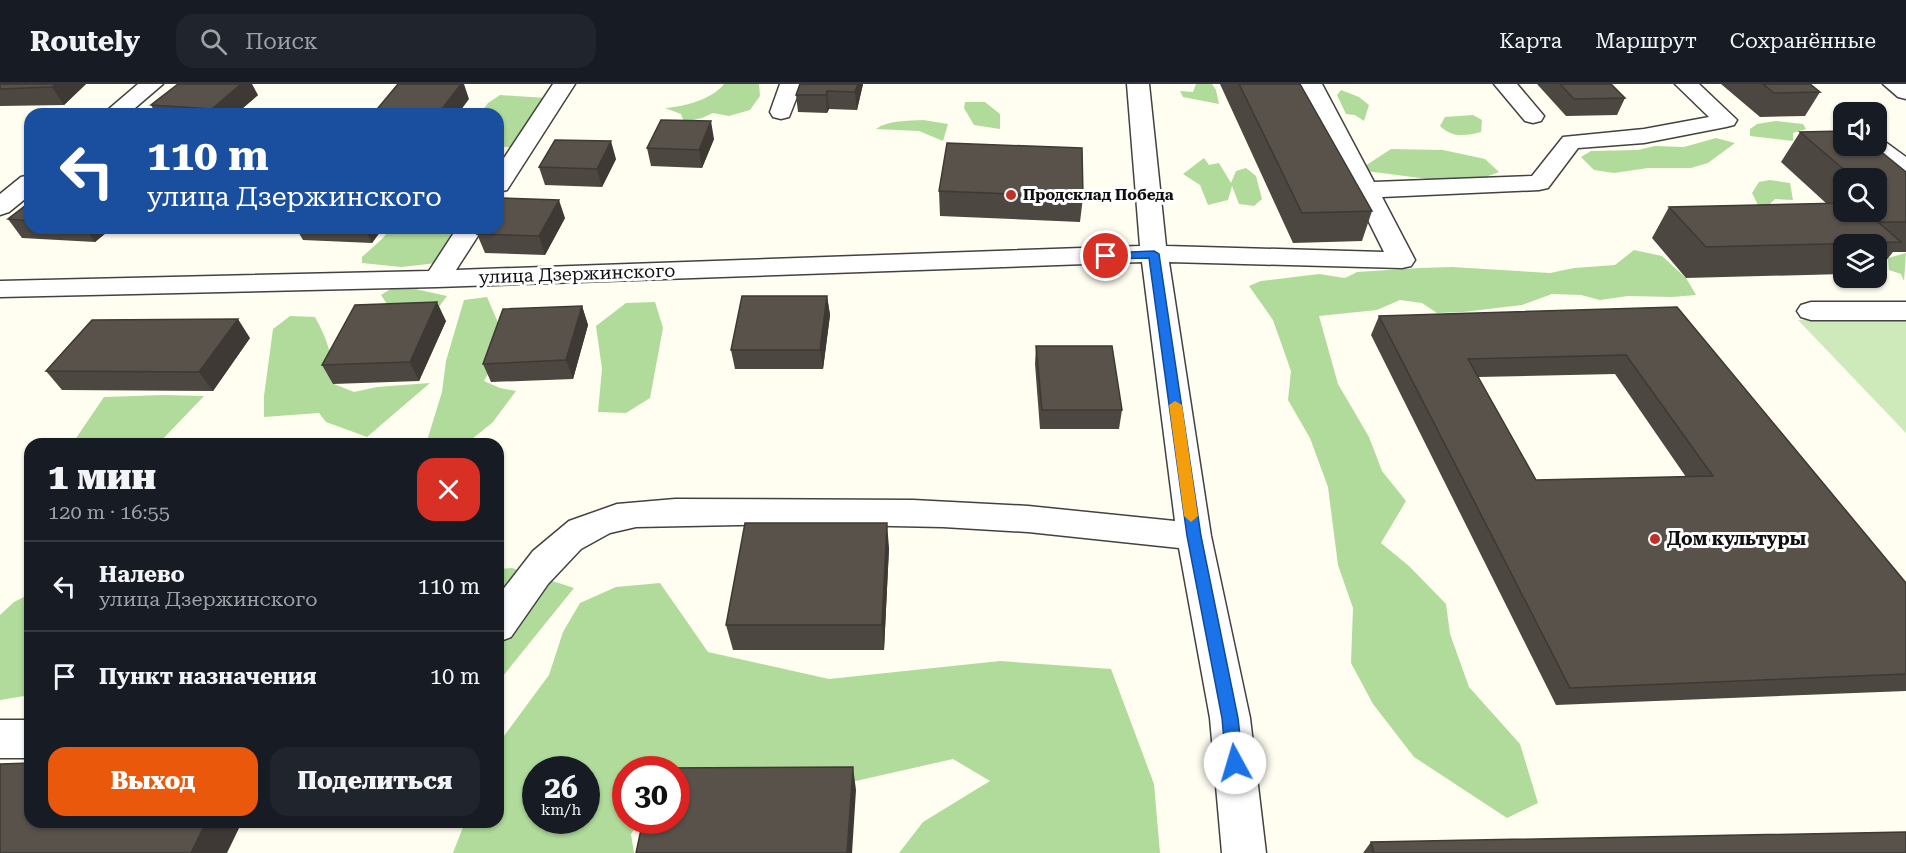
<!DOCTYPE html>
<html lang="ru">
<meta charset="utf-8">
<style>
body{margin:0;font-family:"Roboto Serif",serif;background:#20242c;color:#f1f3f6;height:100vh;display:flex;flex-direction:column;font-size:22px;white-space:nowrap}
*{box-sizing:border-box;margin:0}
p{font-size:20px;color:#9ea1a6}
.icon{flex:none;width:33px;height:33px;fill:none;stroke:currentColor;stroke-width:2;stroke-linecap:round;stroke-linejoin:round}
.map{position:relative;flex:1;overflow:hidden}
.details{position:absolute;left:24px;top:354px;width:480px;height:390px;display:flex;flex-direction:column;background:#171b24;border-radius:18px;box-shadow:0 2px 4px #0004}
.details>*{flex:none}
.hud{position:absolute;left:24px;top:24px;width:480px;height:126px;border-radius:18px;box-shadow:0 2px 4px #0004;background:#1a4fa0;color:#fff;overflow:hidden}
.fabs{position:absolute;left:1833px;top:18px;display:grid;gap:12px}
.fabs a{display:grid;place-items:center;width:54px;height:54px;border-radius:12px;background:#171b24;box-shadow:0 2px 4px #0004;font-size:30px}
.speed{position:absolute;left:522px;top:672px;display:flex;gap:12px;font-size:30px;font-weight:700;text-align:center}
.speed>*{display:grid;place-content:center;width:78px;height:78px;border-radius:50%;background:#171b24;box-shadow:0 2px 4px #0004;line-height:1}
.speed small{font-size:15px;font-weight:400}
.speed .limit{border:9px solid #d22;background:#fff;color:#111}
.pin{position:absolute;display:grid;place-items:center;width:51px;height:51px;color:#fff;margin:-26px;border:3px solid #fff;border-radius:50%;box-shadow:0 2px 6px #0007}
.me{position:absolute;width:66px;margin:-33px;rotate:354deg;stroke-linejoin:round;filter:drop-shadow(0 0 4px #0008)}
.turn{display:flex;align-items:center;gap:21px;height:126px;padding:0 24px;font-size:27px}
.turn .icon{width:78px;height:78px;stroke-width:2.5}
.turn b{display:block;font-size:42px;line-height:51px}
.round{display:grid;place-items:center;flex:none;width:63px;height:63px;border-radius:18px;background:#20242c}
.head{display:flex;align-items:center;justify-content:space-between;height:102px;padding:0 24px}
h1{font-size:36px;font-weight:800;line-height:45px}
.action{display:flex;gap:12px;margin-top:auto;padding:12px 24px}
.action a{flex:1;height:69px;border-radius:18px;background:#ea580c;color:#fff;font-size:24px;font-weight:800;line-height:69px;text-align:center}
.action a+a{background:#20242c;color:#f1f3f6}
ul{padding:0;list-style:none}
li{display:flex;align-items:center;gap:18px;height:90px;padding:0 24px;border-top:2px solid #363941}
li div{flex:1}
li b{display:block;font-size:22px}
li em{font-style:normal}
header{display:flex;align-items:center;gap:36px;box-sizing:border-box;height:84px;padding:0 30px;background:#171b24;border-bottom:2px solid #363941}
header strong{font-size:28px}
nav{display:flex;gap:33px;margin-inline-start:auto;font-size:21px}
.search{width:420px;height:54px;background:#20242c;display:flex;align-items:center;gap:15px;box-sizing:border-box;padding:0 21px;border-radius:18px;color:#9ea1a6;font-size:22px}
.map>svg:first-child{display:block}
</style>
<header>
<strong>Routely</strong>
<div class="search"><svg class="icon" aria-label="search" viewBox="0 0 24 24"><circle cx="10" cy="10" r="6"/><path d="M15 15l6 6"/></svg>Поиск</div>
<nav><a>Карта</a><a>Маршрут</a><a>Сохранённые</a></nav>
</header>
<div class="map">
<svg width="1906" height="769" viewBox="0 0 1906 769">
<rect width="100%" height="100%" fill="#fffef1"/>
<!-- green -->
<path fill="#ceeaba" d="M1906,232V349L1798,236Z"/>
<!-- forest -->
<path fill="#b0db9a" fill-rule="evenodd" d="M724,0H759L760,12L750,26L729,32L713,29L702,34L684,38L681,30L665,24C683,23 713,15 724,0Z
M1196,0H1212L1216,6L1219,20L1183,13L1180,7L1193,8Z
M1341,6L1359,13L1369,21L1364,37L1355,31L1346,30L1337,11Z
M500,11L547,14L513,64L498,62V30H480L488,19Z
M965,18H985L1000,30V45L974,41L964,24Z
M1473,31L1482,36L1481,48C1465,52 1452,54 1440,42L1445,33Z
M923,36L948,40L943,57L919,47L876,45C888,36 908,37 923,36Z
M1776,37L1803,40L1806,45L1793,49V57L1750,52V45L1757,40Z
M1716,54L1735,59L1708,79L1691,84H1648L1614,89L1594,86L1581,73L1591,67L1638,66L1655,62L1684,63Z
M1391,65L1443,66L1485,75L1499,88L1467,100L1366,87L1365,82Z
M1204,74L1209,81L1219,79L1231,99L1236,87L1246,84L1256,92L1262,115L1254,122L1239,120L1232,102L1228,116L1208,121L1200,101L1183,90Z
M1770,96L1790,99L1793,116L1775,115L1769,121H1758L1752,109L1759,98Z
M391,144H460L437,179L401,183L362,179V173L382,155Z
M1634,166L1662,172L1686,194L1696,211L1672,213L1628,212L1600,216L1581,211L1552,210L1522,221L1463,228L1437,229L1422,219L1400,216L1377,226L1319,232L1338,300L1369,353L1382,387L1406,417L1381,459L1409,482L1446,520L1450,550L1469,603L1520,660L1538,719L1507,734L1414,673L1373,620L1351,579L1353,524L1338,481L1328,403L1310,354L1288,316L1291,287L1273,236L1249,202L1261,197L1319,190L1345,194L1357,188L1420,184L1452,183L1550,189L1574,184L1615,181Z
M1906,169L1904,197L1901,190L1889,186L1888,174Z
M397,201L447,212L432,232L389,223L381,211Z
M487,213L506,257L484,297L500,304L516,307L493,338L466,360H426L442,308L446,277L464,216Z
M655,218L663,244L650,314L626,329L598,328L602,285L596,242L626,219Z
M290,232L315,233C327,254 334,276 334,300L354,308L377,303L430,299L367,353L326,338L319,329L264,333V312L273,245Z
M164,311L204,312L158,360H72L104,313Z
M512,484L574,504L498,598V485Z
M660,499L708,568L829,595L1000,577L1111,585L1154,700L1160,769H899L923,738L990,697L953,675L816,706L676,686H626V736L639,737L631,750L634,769H453L465,738H498V660L549,591L563,548L580,519L616,503ZM536,686H586V736H536Z
M30,510V611L0,616V531L14,518Z"/>
<g fill="none" stroke-linecap="round" stroke-linejoin="round">
<!-- minor casing -->
<g stroke="#424242" stroke-width="3">
<path id="minor" d="M138,0H163L128,30H103Z
M553,0H575L507,106L498,108V83Z
M780,0H802L789,33L781,35L773,33L770,28Z
M1127,0H1149L1166,162L1384,168L1300,0H1322L1374,98L1532,92L1563,53L1644,45L1709,33L1675,0H1699L1737,36L1734,41L1726,43L1644,59L1578,64L1548,104L1539,106L1382,113L1415,176L1411,182L1402,184L1169,178L1211,452L1250,634L1266,769H1222L1210,634L1179,464L1028,448L943,443L793,440L636,443L610,449L581,465L548,500L511,553L498,558V512L533,467L569,437L617,420L675,415L913,416L1028,422L1175,437L1142,178L437,203L0,213V197L429,187L457,144H483L456,186L1140,162Z
M1494,0H1517L1544,32L1541,37L1533,39L1525,37Z
M1883,0H1906V15L1898,13Z
M1876,55L1884,57L1906,73V92C1892,89 1871,74 1865,62H1876Z
M30,91V111L9,128L0,131V110L21,93Z
M1811,218H1906V236H1811L1801,233L1797,227L1801,221Z
M0,636H30V674H0Z"/>
</g>
<!-- minor -->
<use href="#minor" fill="#fff" fill-rule="evenodd"/>
</g>
<!-- wall -->
<path fill="#4c4740" fill-rule="evenodd" d="M0,0H86L64,21L0,22Z
M800,0H863L857,26L829,25L827,29L798,28L796,11Z
M1220,0H1300L1372,127L1362,157L1293,159Z
M1537,0H1611L1625,14L1617,31L1566,32Z
M1721,0H1810L1820,8L1805,32L1760,33Z
M258,11L236,30H156L151,21Z
M1800,48L1906,88V168H1893L1876,189V160H1844V190L1686,194L1652,154L1669,123L1827,120L1781,78ZM1844,94H1876V128H1844Z
M714,55L702,84L651,82L647,64Z
M616,75L602,103L545,101L539,83Z
M939,107L1083,113L1080,138L940,132Z
M30,118V144H112L95,158L22,154L8,135Z
M565,134L545,171L485,169L477,150Z
M296,144H383L372,159L303,156Z
M827,212L830,231L823,285H735L731,266Z
M582,222L588,241L573,295L491,298L483,280Z
M1677,223L1906,499V607L1556,621L1371,251L1379,232ZM1615,290L1686,393L1536,396L1478,293Z
M446,237L419,297L333,300L322,281Z
M250,254L213,307L62,306L46,287Z
M1036,262L1122,326L1119,345H1040L1035,280Z
M889,464L884,566H733L726,541Z
M1371,758L1906,769H1363Z"/>
<!-- shaded-wall -->
<path fill="#3e3934" d="M56,0H86L64,21L52,3Z
M241,0H252L258,11L236,30H216L212,25Z
M461,0H464L469,15L458,30H438Z
M858,0H863L857,26L855,8Z
M827,7L829,25L827,29L826,11Z
M711,37L714,55L702,84L699,66Z
M611,57L616,75L602,103L597,85Z
M559,116L565,134L545,171L539,152Z
M85,144H112L95,158Z
M365,144H383L372,159Z
M827,212L830,231L823,285L820,266Z
M437,218L446,237L419,297L410,278Z
M582,222L588,241L573,295L566,276Z
M238,235L250,254L213,307L199,288Z
M887,439L889,464L884,566L882,541Z
M853,683L856,706L852,769H847Z
M206,738H242L227,769H191Z"/>
<!-- building -->
<path fill="#58524b" stroke="#3e3934" stroke-width="1.5" fill-rule="evenodd" d="M0,0H56L52,3L0,5Z
M178,0H241L212,25L151,21Z
M398,0H461L438,30H373Z
M800,0H858L855,8L827,7L826,11H796Z
M1239,0H1300L1372,127L1302,129Z
M1560,0H1611L1625,14L1574,15Z
M1763,0H1810L1820,8L1774,9Z
M661,36L711,37L699,66L647,64Z
M1844,47V62H1874L1906,88V138H1878L1901,158L1706,163L1669,123L1844,119V128H1876V118H1882L1876,114V94H1854L1800,48Z
M555,56L611,57L597,85L539,83Z
M947,59L1082,64L1083,113L939,107Z
M501,114L559,116L539,152L477,150L481,144H498V118Z
M30,118V137L8,135Z
M742,212H827L820,266H731Z
M437,218L410,278L322,281L355,221Z
M582,222L566,276L483,280L503,225Z
M1677,223L1906,499V590L1570,604L1379,232ZM1626,271L1713,392L1536,396L1468,275Z
M238,235L199,288L46,287L92,236Z
M1036,262H1112L1122,326H1042Z
M745,439H887L882,541H726Z
M30,679V738H206L191,769H0V680Z
M853,683L847,769H636L643,736H676V686H654V684Z
M1906,748V769H1374L1371,758Z"/>
<!-- route -->
<path fill="#1a73e8" stroke="#114b97" stroke-width="1.5" d="M1154,167L1159,170L1201,452L1238,634L1243,679L1241,684L1235,687L1229,684L1226,679L1222,634L1187,452L1149,174L1106,175L1101,172L1106,169Z"/>
<!-- slow -->
<path fill="#f59e0b" d="M1175,317L1182,321L1198,432L1191,438L1184,432L1169,321Z"/>
<!-- markers -->
<g fill="#c03026" stroke="#fff" stroke-width="2">
<circle cx="1011" cy="111" r="6"/>
<circle cx="1655" cy="455" r="6"/>
</g>
<g text-anchor="middle" stroke-width="6" stroke-linejoin="round" paint-order="stroke">
<!-- far-poi labels -->
<g font-size="15" font-weight="bold" fill="#0f0f0f" stroke="#fff" text-anchor="start">
<text x="1023" y="116">Продсклад Победа</text>
</g>
<!-- street labels -->
<g font-size="18" fill="#0f0f0f" stroke="#fff">
<text transform="translate(577 190) rotate(-2)" y="6">улица Дзержинского</text>
</g>
<!-- poi labels -->
<g font-size="18" font-weight="bold" fill="#0f0f0f" stroke="#fff" text-anchor="start">
<text x="1667" y="461">Дом культуры</text>
</g>
</g>
</svg>
<div class="fabs">
<a><svg class="icon" aria-label="sound" viewBox="0 0 24 24"><path d="M4 9h4l5-4v14l-5-4H4zM17 9q2 3 0 6"/></svg></a>
<a><svg class="icon" aria-label="search" viewBox="0 0 24 24"><circle cx="10" cy="10" r="6"/><path d="M15 15l6 6"/></svg></a>
<a><svg class="icon" aria-label="layers" viewBox="0 0 24 24"><path d="M12 4l9 5-9 5-9-5zM3 14l9 5 9-5"/></svg></a>
</div>
<div class="speed"><div>26<small>km/h</small></div><div class="limit">30</div></div>
<div class="pin" style="left:1106px;top:172px;background:#d93025"><svg class="icon" aria-label="arrive" viewBox="0 0 24 24"><path d="M6 21V4h12l-3 4 3 4H6"/></svg></div>
<svg class="me" style="left:1235px;top:679px" viewBox="-20 -20 40 40"><circle r="19" fill="#fff"/><path d="M0-13L10 11 0 6-10 11z" fill="#1a73e8"/></svg>
<div class="hud">
<div class="turn"><svg class="icon" aria-label="left" viewBox="0 0 24 24"><path d="M17 20v-9H6M10 6l-5 5 5 5"/></svg><div><b>110 m</b>улица Дзержинского</div></div>
</div>
<section class="details">
<div class="head"><div><h1>1 мин</h1><p>120 m · 16:55</p></div><a class="round" style="background:#d93025;color:#fff"><svg class="icon" aria-label="close" viewBox="0 0 24 24"><path d="M6 6l12 12M18 6L6 18"/></svg></a></div>
<ul>
<li><svg class="icon" aria-label="left" viewBox="0 0 24 24"><path d="M17 20v-9H6M10 6l-5 5 5 5"/></svg><div><b>Налево</b><p>улица Дзержинского</p></div><em>110 m</em></li>
<li><svg class="icon" aria-label="arrive" viewBox="0 0 24 24"><path d="M6 21V4h12l-3 4 3 4H6"/></svg><div><b>Пункт назначения</b></div><em>10 m</em></li>
</ul>
<div class="action"><a>Выход</a><a>Поделиться</a></div>
</section>
</div>
